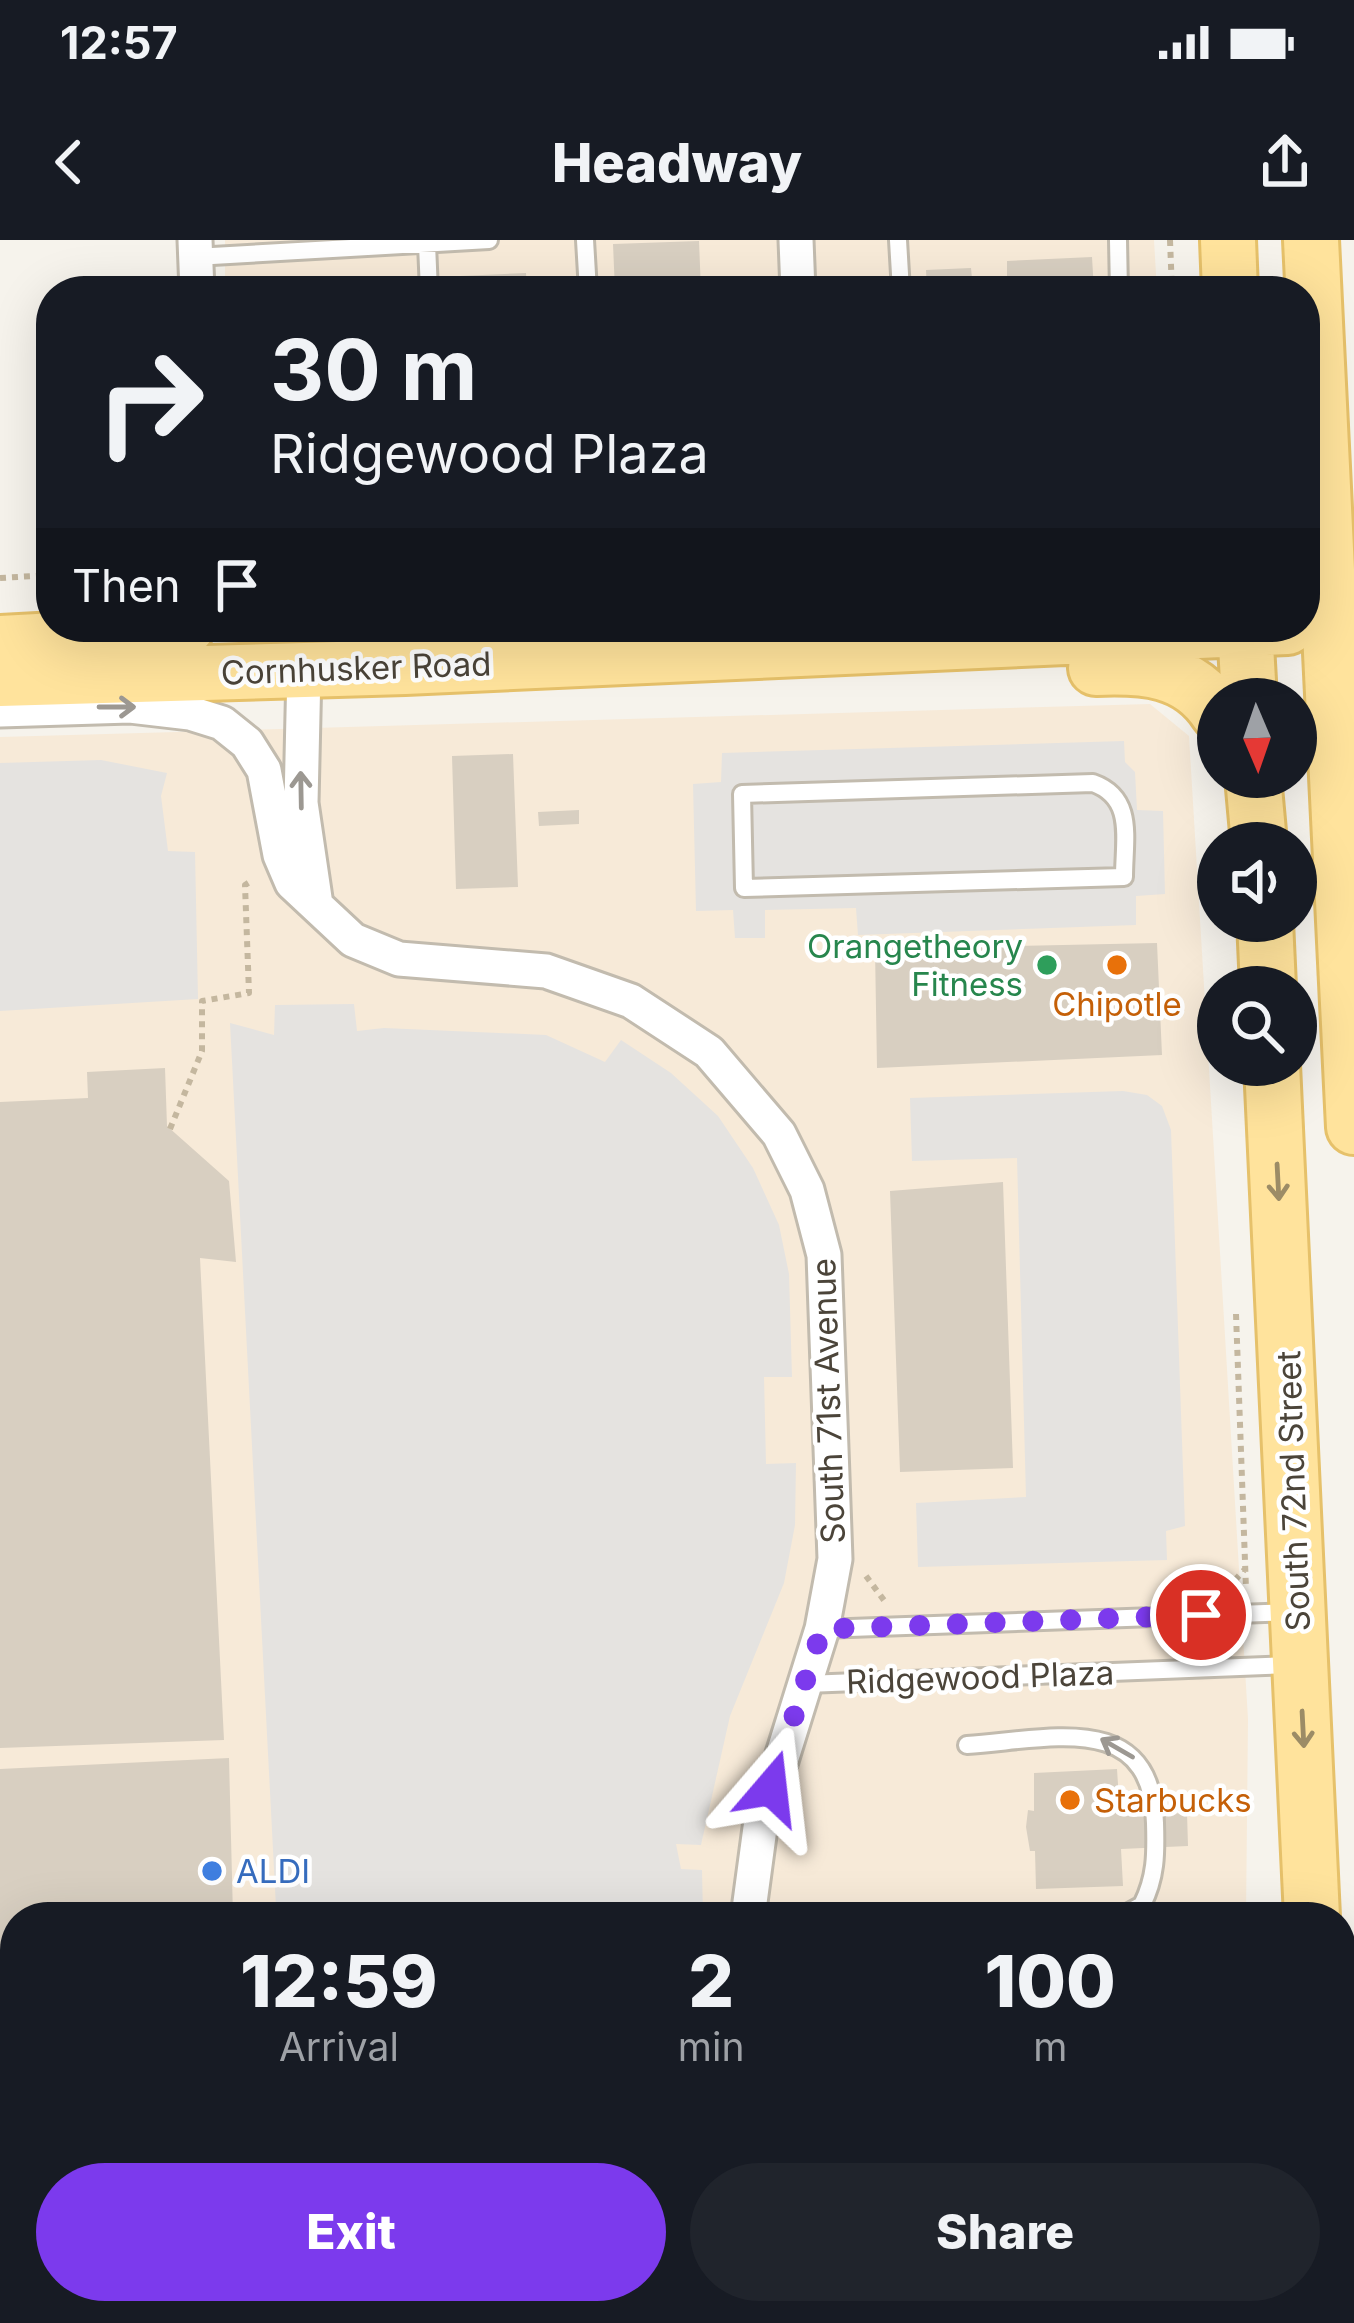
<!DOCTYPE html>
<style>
body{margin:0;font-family:Inter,sans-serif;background:#20242c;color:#f1f3f6;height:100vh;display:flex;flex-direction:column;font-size:45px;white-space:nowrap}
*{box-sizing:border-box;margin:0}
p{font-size:39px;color:#9ea1a6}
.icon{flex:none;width:66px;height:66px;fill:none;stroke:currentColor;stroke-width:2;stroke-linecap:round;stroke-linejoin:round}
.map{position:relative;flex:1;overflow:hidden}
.sheet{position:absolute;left:0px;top:1662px;width:1356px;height:423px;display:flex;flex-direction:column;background:#171b24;border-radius:48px 48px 0 0;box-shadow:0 12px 48px #0002}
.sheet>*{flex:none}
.top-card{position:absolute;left:36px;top:36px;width:1284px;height:366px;border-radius:48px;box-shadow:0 12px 48px #0002;background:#171b24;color:#f1f3f6;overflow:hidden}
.needle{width:78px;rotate:178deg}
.controls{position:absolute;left:1197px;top:438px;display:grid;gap:24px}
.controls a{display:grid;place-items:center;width:120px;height:120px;border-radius:50%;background:#171b24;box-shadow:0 12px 48px #0002;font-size:60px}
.pin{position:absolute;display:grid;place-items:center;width:102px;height:102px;color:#fff;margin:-51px;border:6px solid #fff;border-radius:50%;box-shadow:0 3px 12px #0007}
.me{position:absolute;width:132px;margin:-66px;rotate:17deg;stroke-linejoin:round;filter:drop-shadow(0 0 9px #0008)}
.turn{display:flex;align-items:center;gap:42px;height:252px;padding:0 36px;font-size:54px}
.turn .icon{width:156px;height:156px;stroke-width:2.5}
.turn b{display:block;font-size:84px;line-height:102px}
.then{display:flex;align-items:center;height:114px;padding:0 36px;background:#0003;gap:24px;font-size:45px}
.eta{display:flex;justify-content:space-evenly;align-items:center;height:204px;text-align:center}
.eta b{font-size:72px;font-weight:800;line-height:84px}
.cta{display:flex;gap:24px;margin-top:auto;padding:24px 36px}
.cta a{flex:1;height:138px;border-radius:72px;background:#7c3aed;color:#fff;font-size:48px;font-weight:800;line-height:138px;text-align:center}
.cta a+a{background:#20242c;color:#f1f3f6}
.status{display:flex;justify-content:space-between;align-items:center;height:84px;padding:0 60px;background:#171b24;direction:ltr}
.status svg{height:33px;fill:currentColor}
header{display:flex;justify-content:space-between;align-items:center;height:156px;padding:0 36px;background:#171b24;font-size:54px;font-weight:800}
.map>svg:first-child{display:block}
</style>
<div class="status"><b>12:57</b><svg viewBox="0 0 49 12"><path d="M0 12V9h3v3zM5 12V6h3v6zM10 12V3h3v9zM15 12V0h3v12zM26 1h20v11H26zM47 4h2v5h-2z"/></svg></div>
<header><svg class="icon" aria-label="back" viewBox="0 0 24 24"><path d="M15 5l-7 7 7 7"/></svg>Headway<svg class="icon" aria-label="share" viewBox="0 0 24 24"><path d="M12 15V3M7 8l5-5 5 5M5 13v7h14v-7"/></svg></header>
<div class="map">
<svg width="1354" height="2083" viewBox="0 0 1354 2083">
<rect width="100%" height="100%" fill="#f6f3ec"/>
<!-- commercial -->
<path fill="#f7ead8" d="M225,0H1154L1157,51H225Z
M1150,464L1189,496L1248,1479L1246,1677H15V2070H1242V2083H0V497Z"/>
<!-- parking -->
<path fill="#e5e3e0" d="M1124,501L1125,522L1135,532L1137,570L1163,571L1165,654L1136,656V685L858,695L856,668L765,670V698H735L733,670L696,671L693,544L721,542L722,513Z
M101,520L167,533L161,556L168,611L195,612L198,759L0,771V523Z
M354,764L357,791L384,788L546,795L605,822L621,800L671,833L718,876L753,928L779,985L789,1034L792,1137H764L766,1224L796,1223L795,1285L784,1343L730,1476L701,1605L676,1604L681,1629L702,1630L703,1677H252V1669L276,1667L230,783L274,795L275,765Z
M1123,851L1147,855L1162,866L1171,890L1185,1286L1166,1291L1167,1320L918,1327L916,1263L1026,1257L1017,918L912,921L910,858Z
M269,2070H685L709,2072L710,2083H296L270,2078Z"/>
<!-- building -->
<path fill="#d8cfc1" d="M699,1L701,51H615L613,4Z
M1092,17L1094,51H927L926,30L971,28L972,39L1007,37V21Z
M526,33L527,51H461L460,36Z
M513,514L518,647L456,649L452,516Z
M579,570V584L539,586L538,572Z
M1157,703L1162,815L877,828L875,709Z
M165,828L167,886L229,941L236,1022L200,1018L224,1500L0,1508V862L88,858L87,832Z
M1003,942L1013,1228L900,1232L890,951Z
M229,1518L233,1677H15V2070H252L253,2083H0V1529Z
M1117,1529L1120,1575L1187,1573L1188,1606L1121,1609L1123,1646L1036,1649L1035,1611H1030L1026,1587L1028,1570L1034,1571V1533Z"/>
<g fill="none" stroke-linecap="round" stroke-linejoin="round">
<!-- service casing -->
<g stroke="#c2bbae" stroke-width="22">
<path id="service" d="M585,0L588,51
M898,0L901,51
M1118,0L1119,51
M427,4L429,51
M195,17L489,0
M1093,543C1135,558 1124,599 1124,637L744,648L742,554Z
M822,1389L1291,1372
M806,1444L1290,1425
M967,1505C1047,1500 1152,1468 1155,1583C1156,1614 1156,1637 1142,1665L1120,1677"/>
</g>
<!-- minor casing -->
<g stroke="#c2bbae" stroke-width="39">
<path id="minor" d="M195,0L197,51
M796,0L798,51
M304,430L301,563L316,665
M0,470L130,466L190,473L222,483L247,503L264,530L280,615L292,643L353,700L399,719L546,731L631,761L709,812L779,894L807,950L824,1015L835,1319L822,1389L760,1588L748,1677
M753,2070V2083"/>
</g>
<!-- primary casing -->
<g stroke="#e6c16a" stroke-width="60">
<path id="primary" d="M1228,0L1230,51
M1311,0L1354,887
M1245,387L1249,459
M0,403L166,394L187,387
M1096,428C1143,426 1189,428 1218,473
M0,439L405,427L1287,387
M1253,537L1259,603
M1265,681L1268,747
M1272,825L1312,1677
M1322,2070V2083"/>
</g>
<!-- path -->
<path stroke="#c4b79f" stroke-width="6" stroke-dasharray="6 6" stroke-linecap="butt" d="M1170,0L1172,51
M0,338L51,335
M170,889L202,811V761L249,753L245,645L253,640
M1236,1074L1246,1349
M866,1336L886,1363
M1227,1349L1245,1329
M1266,2083L1268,2070"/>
<!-- service -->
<use href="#service" stroke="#fff" stroke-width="16"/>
<!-- minor -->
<use href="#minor" stroke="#fff" stroke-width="33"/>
<!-- primary -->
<use href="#primary" stroke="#ffe39c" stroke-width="54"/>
</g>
<!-- one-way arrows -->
<defs><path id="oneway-shaft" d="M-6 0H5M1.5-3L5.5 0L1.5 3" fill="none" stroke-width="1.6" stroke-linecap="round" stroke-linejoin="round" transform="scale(3)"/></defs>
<g stroke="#9c9892">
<use href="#oneway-shaft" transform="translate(117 467)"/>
<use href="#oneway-shaft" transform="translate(301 550) rotate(-91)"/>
<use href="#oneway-shaft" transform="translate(1117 1508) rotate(-150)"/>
</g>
<g stroke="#9c8c66">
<use href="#oneway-shaft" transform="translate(1278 942) rotate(87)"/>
<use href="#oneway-shaft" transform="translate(1303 1489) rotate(87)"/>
</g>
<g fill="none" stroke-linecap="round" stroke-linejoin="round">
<!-- route -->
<path stroke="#7c3aed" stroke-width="21" stroke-dasharray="0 37.8" d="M771,1548L822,1389L1201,1375"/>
</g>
<!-- markers -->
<circle fill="#2e9e5b" stroke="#fff" stroke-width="4.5" cx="1047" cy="725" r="12"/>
<g fill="#e8710a" stroke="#fff" stroke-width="4.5">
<circle cx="1117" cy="725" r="12"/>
<circle cx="1070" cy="1560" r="12"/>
</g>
<circle fill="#3f7fe0" stroke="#fff" stroke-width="4.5" cx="212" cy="1631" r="12"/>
<g text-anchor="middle" stroke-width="9" stroke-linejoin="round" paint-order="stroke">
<!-- street labels -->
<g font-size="33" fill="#4b4439" stroke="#fff">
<text transform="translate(356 428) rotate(-2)" y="12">Cornhusker Road</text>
<text transform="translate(828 1161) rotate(-92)" y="12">South 71st Avenue</text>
<text transform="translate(1293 1251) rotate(-92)" y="12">South 72nd Street</text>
<text transform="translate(980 1437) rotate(-2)" y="12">Ridgewood Plaza</text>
</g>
<!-- leisure labels -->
<g font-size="33" fill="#27864d" stroke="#fff" text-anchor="end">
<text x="1023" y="718">Orangetheory<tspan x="1023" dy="38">Fitness</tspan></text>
</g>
<!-- food labels -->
<g font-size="33" fill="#c56008" stroke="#fff">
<text x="1117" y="776">Chipotle</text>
<text x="1094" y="1572" text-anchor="start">Starbucks</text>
</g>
<!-- shop labels -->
<g font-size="33" fill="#366cbe" stroke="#fff" text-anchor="start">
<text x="236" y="1643">ALDI</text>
</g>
</g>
</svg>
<div class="controls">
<a><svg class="needle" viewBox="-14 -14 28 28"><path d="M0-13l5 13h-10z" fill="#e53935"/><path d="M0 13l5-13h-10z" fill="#9ea1a6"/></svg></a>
<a><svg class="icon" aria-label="sound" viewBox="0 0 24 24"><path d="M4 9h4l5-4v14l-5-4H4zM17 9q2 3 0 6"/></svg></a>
<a><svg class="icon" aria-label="search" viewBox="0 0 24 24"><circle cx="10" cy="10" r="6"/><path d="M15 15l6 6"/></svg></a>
</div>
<div class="pin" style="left:1201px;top:1375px;background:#d93025"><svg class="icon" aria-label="arrive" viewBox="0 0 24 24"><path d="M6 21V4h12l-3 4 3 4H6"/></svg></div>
<svg class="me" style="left:771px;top:1548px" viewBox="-20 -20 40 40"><path d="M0-17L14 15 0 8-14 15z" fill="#7c3aed" stroke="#fff" stroke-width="4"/></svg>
<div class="top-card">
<div class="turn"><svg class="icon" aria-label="right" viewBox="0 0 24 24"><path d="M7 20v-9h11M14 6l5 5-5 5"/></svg><div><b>30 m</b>Ridgewood Plaza</div></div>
<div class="then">Then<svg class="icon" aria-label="arrive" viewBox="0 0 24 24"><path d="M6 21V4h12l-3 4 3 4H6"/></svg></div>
</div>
<section class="sheet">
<div class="eta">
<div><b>12:59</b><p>Arrival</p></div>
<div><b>2</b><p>min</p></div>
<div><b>100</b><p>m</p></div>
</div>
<div class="cta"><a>Exit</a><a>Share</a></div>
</section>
</div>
